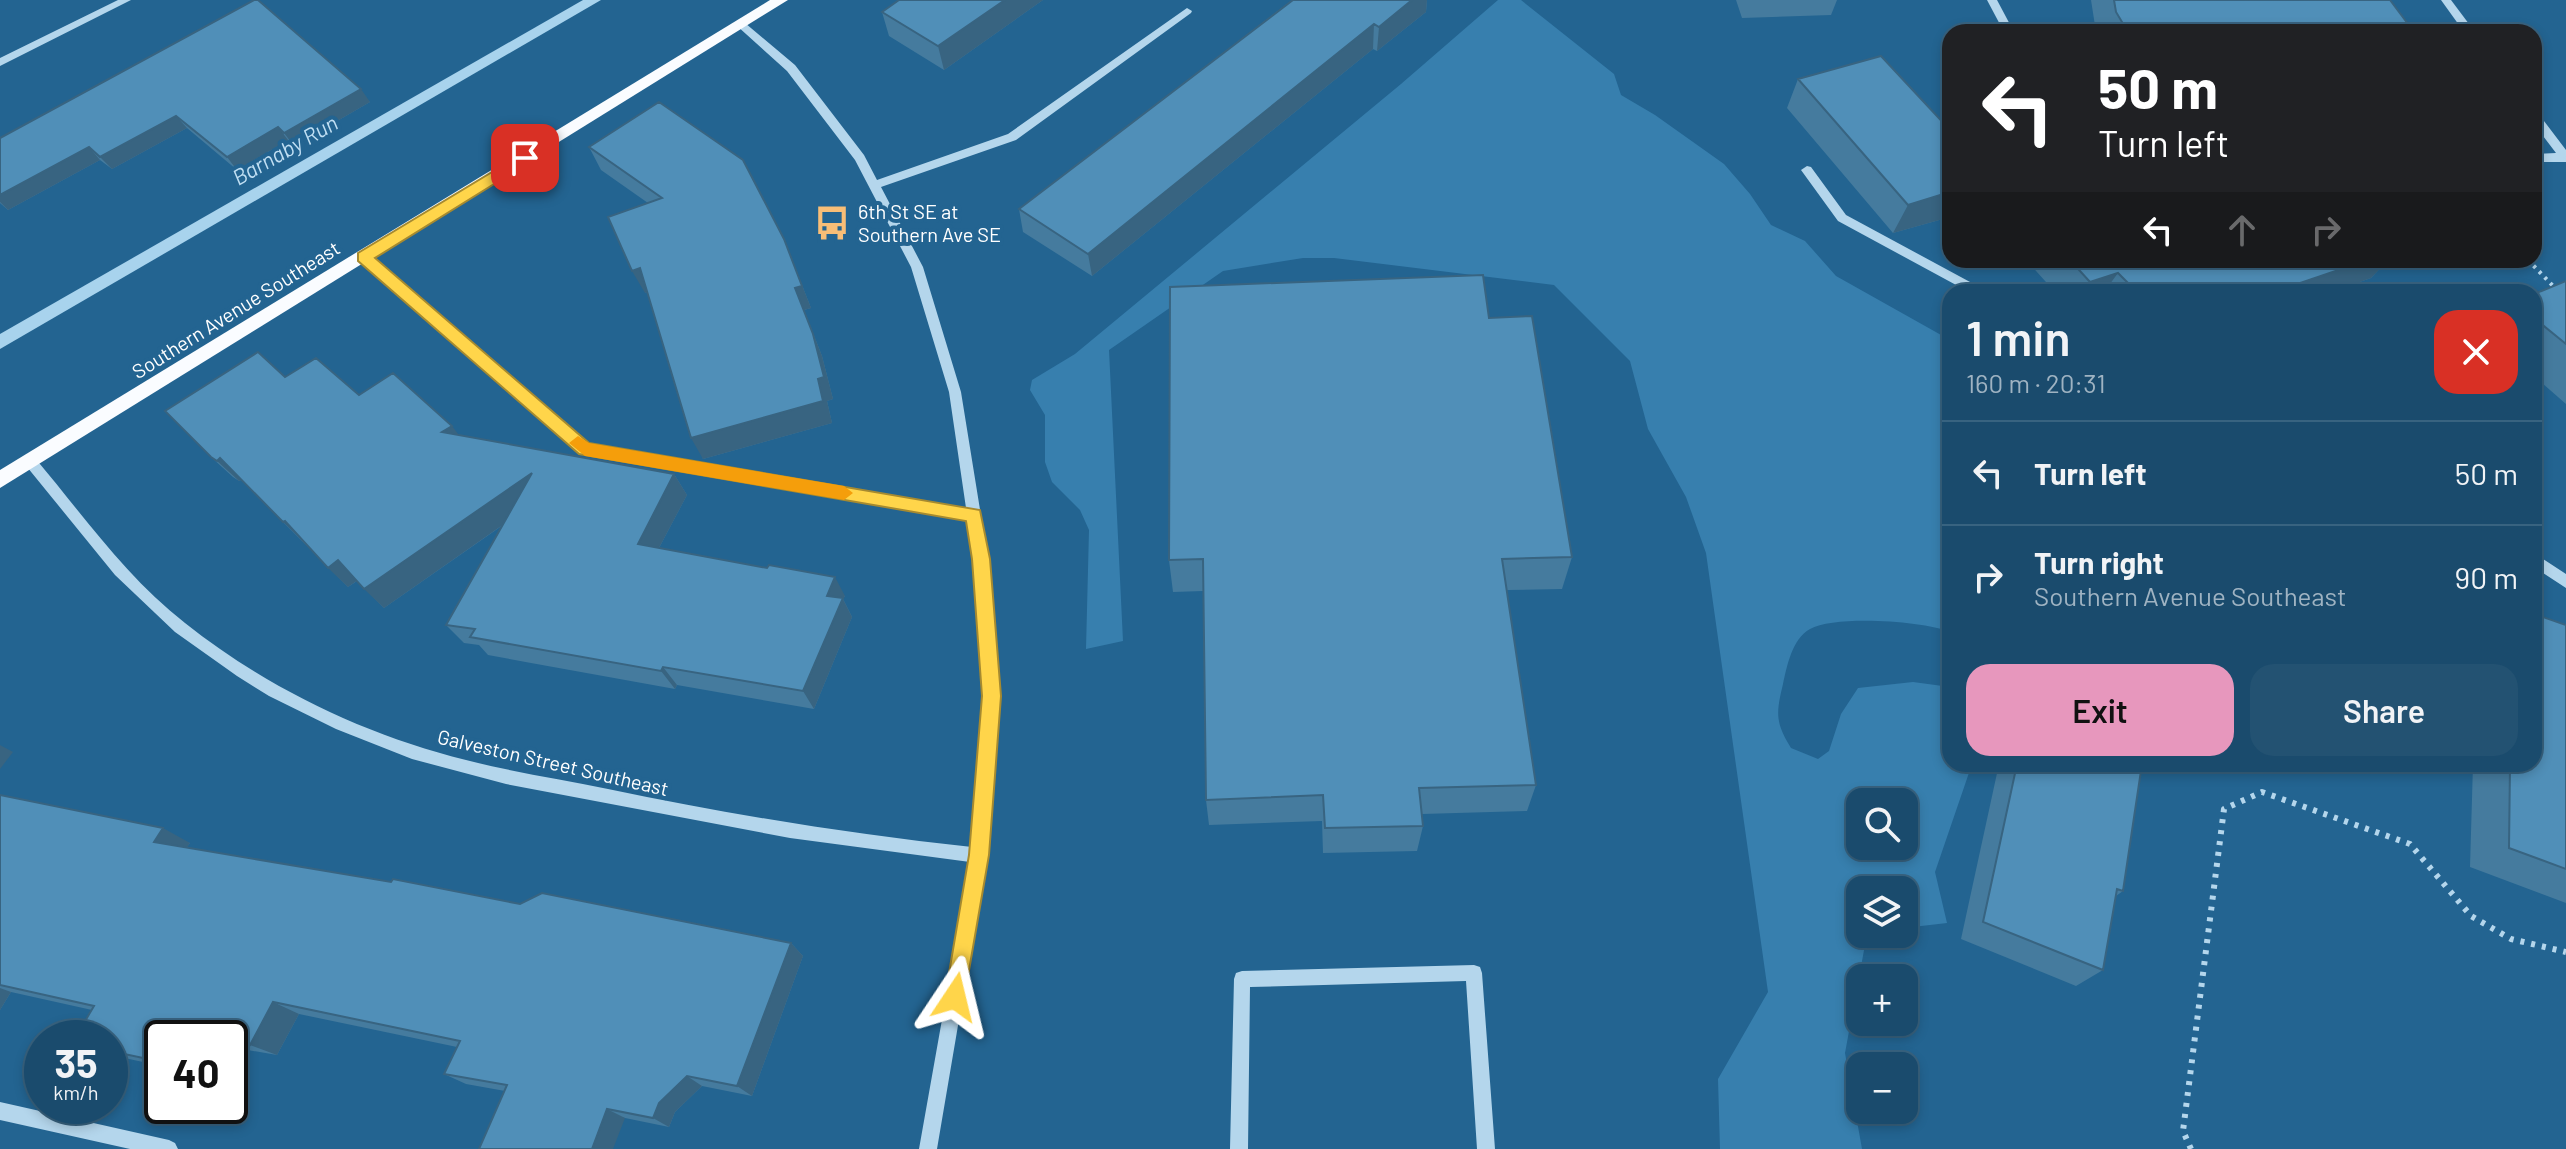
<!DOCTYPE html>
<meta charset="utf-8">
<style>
body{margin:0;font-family:Barlow,sans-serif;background:#235272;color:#f1f3f6;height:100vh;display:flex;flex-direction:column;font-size:30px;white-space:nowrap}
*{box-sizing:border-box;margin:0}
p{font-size:26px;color:#9fb3c2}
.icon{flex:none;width:44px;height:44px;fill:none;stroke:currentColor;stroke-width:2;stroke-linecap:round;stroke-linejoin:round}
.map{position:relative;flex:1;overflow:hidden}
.sheet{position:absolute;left:1942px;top:284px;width:600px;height:488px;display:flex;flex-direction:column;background:#1a4b6d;border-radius:24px;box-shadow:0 4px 12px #0003,0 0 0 2px #386380}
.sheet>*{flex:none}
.top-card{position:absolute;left:1942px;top:24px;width:600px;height:244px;border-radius:24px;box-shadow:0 4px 12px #0003,0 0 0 2px #386380;background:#202124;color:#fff;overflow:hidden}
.buttons{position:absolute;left:1846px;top:788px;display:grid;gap:16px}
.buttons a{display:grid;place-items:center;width:72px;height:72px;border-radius:16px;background:#1a4b6d;box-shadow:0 4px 12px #0003,0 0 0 2px #386380;font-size:40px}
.speed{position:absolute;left:24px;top:1020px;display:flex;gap:16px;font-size:40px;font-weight:700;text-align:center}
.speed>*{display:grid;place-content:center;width:104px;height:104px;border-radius:50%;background:#1a4b6d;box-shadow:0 4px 12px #0003,0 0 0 2px #386380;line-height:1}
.speed small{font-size:20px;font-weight:400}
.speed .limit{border:4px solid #111;border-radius:12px;background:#fff;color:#111}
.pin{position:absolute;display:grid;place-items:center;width:68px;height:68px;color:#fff;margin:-34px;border-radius:16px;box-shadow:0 4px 12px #0006}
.me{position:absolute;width:88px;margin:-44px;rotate:10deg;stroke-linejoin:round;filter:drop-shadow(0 0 6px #0008)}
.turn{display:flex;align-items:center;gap:28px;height:168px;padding:0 24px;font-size:36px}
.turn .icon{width:104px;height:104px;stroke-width:2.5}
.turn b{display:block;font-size:56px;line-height:68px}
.lanes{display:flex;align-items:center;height:76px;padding:0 24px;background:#0003;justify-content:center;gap:40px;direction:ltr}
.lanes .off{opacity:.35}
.round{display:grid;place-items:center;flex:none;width:84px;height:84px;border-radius:24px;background:#235272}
.summary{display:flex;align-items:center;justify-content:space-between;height:136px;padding:0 24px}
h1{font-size:48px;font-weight:600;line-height:60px}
.action{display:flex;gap:16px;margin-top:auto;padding:16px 24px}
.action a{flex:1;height:92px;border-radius:24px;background:#e797bd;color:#111;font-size:32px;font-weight:600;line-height:92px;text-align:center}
.action a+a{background:#235272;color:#f1f3f6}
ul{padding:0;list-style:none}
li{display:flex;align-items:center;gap:24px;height:104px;padding:0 24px;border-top:2px solid #386380}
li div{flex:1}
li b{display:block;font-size:30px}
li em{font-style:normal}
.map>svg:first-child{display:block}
</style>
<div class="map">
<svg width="2566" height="1149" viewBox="0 0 2566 1149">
<rect width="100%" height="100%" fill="#236491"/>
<!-- green -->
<path fill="#377fae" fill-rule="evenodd" d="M1498,0H1521L1614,74L1621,95L1655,115L1724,164L1750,194L1771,225L1805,241L1836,276L1950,340V632C1924,621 1835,615 1810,629C1792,639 1787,666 1783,684C1776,713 1775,722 1791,748L1818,759L1829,751L1841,714L1858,688L1913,682L1950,687V764H1972L1935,872L1947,923L1904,928V890H1860V934H1867L1845,1053L1862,1149H1720L1718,1079L1768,992L1706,553L1686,497L1648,429L1630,361L1554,285L1334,258H1303L1223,271L1109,350L1123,641L1086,649L1089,530L1080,510L1052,482L1045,462V415L1030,390L1032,380L1075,354L1401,84ZM1860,802H1904V846H1860Z"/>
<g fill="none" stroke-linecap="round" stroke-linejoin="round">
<!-- stream -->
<path fill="#a8d3ed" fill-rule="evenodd" d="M583,0H601L0,349V334Z"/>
<!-- path-far1 -->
<path stroke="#b4d6ec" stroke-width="4" stroke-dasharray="3 5" stroke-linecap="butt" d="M2528,260L2556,289L2566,294"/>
<!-- path -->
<path stroke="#b4d6ec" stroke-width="6" stroke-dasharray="4 7" stroke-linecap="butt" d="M2191,1149L2183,1131L2224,809L2262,792L2410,844L2471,916L2511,939L2566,952"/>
<!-- minor -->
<path fill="#b4d6ec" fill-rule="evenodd" d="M118,0H131L0,66V58Z
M1987,0H1997L2014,32H2004Z
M2441,0H2451L2475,32H2464Z
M1187,8L1192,11L1191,13L1016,140L881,187L923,267L961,392L988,559L999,696L987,855L937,1149H919L970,862L790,838L506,784L412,759L336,729L269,696L237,676L175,632L115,575L23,462L25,458H35C83,515 126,577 185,623C267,688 365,735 466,760C512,772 560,779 608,789C728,814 849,834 972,847L985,696L974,559L968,520L580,453L358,257L364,253L368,254L589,444L966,508L949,392L911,267L855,160L787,71L736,25L741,22L745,23L795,65L864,155L877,180L1008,134Z
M2534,112L2538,113L2566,150V162H2534V154L2556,153L2534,124Z
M1807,166L1811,167L1846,215L1983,289L1985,292H1969L1838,221L1801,170Z
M2534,553L2566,574V588L2534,567Z
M1474,965L1480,967L1482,973L1495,1149H1477L1466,981L1250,987L1248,1149H1230L1234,979L1236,973L1242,971Z
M0,1102L169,1140L175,1143L178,1149H130L0,1120Z"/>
<!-- major -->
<path fill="#fafcff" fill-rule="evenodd" d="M770,0H788L0,488V470Z"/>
</g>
<!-- wall -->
<path fill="#457b9e" d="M254,0L370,102L294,146L288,140L237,170L187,128L112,169L100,160L8,210L0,203V138Z
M1043,0L944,70L889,36L882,12Z
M1292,0H1427L1426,12L1377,51L1373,49L1092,276L1023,232L1019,209Z
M1736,0H1837L1831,15L1742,18Z
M2091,0H2390L2414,32H2096Z
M1798,79L1950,130V217L1893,233L1787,108Z
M589,147L784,239L811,308L804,310L822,356L833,399L827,401L832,423L703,459L647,292L645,293L648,203L601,170Z
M2026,260H2388L2371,278L2331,292H2055Z
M2566,281V404L2534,376V294Z
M1489,318L1572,557L1562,589L1507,590L1536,785L1527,811L1422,814L1423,826L1417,851L1323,853L1322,821L1209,825L1206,800L1203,591L1173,592L1169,560Z
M285,377L359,395L459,436L674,474L687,495L659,548L845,596L843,599L852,617L814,709L677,685L675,689L531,663L488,655L479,645L464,643L446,625L503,525L384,608L357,581L348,587L241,480L239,481L233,477L211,457Z
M2566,625V903L2470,867L2473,764H2534Z
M1999,764H2142L2123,891L2116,896L2103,970L2076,986L1961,939Z
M0,795L190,843L186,848L520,904L791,943L803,956L752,1096L702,1086L675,1112L669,1127L625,1118L505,1091L466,1084L444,1074L457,1047L299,1014L277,1055L242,1049L230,1069V1038H162V1066L110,1055V1038L92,1010L11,992L0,1010Z"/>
<!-- shaded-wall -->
<path fill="#386481" d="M1005,0H1043L944,70L938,46Z
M1412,0H1427L1426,12L1377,51L1379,27Z
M1374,24L1373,49L1092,276L1088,254Z
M361,89L370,102L294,146L284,133Z
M176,116L187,128L112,169L100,157Z
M278,127L288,140L237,170L227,157Z
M89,147L100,160L8,210L0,202V195Z
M1950,192V217L1893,233L1908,205Z
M784,239L811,308L804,310L822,356L833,399L827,401L832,423L703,459L691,438Z
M2368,260H2388L2371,278L2331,292H2274Z
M640,268L652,290L645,293L632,271Z
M2118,273L2104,292H2083L2090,282Z
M2212,287L2208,292H2196Z
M452,426L468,447L442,432Z
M220,458L242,479L239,481L217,461Z
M532,473L548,493L384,608L364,589Z
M674,474L687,495L651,563L638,544Z
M285,521L304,542L283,522Z
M338,560L358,580L348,587L328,568Z
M835,577L845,596L843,599L852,617L814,709L803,691L827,596Z
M663,667L677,685L675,689L661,671Z
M0,745L13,752L0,769Z
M163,828L190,843L180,857L154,842Z
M791,943L803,956L752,1096L737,1086Z
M0,988L11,992L0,1010Z
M273,1002L299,1014L277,1055L250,1045Z
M230,1044L242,1049L230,1069Z
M687,1076L702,1086L675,1112L669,1127L653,1118L659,1103Z
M607,1109L625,1118L613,1149H592Z"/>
<!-- building -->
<path fill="#508fb8" stroke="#386481" stroke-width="2" d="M254,0H258L361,89L284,133L278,127L227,157L176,116L100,157L89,147L0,195V138Z
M899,0H1005L938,46L882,12Z
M1293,0H1412L1379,27L1374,24L1088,254L1019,209Z
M2114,0H2390L2414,32H2128L2116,12Z
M1881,56L1950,130V192L1908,205L1798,79Z
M659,102L743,160L784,239L802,286L795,288L813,334L824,377L818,379L823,401L691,438L640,268L632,271L608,217L662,198L589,147Z
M2070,260H2368L2274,292H2217L2212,287L2196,292H2137L2118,273L2090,282Z
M1483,275L1489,318L1532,316L1572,557L1502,559L1536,785L1419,788L1423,826L1325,828L1323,795L1206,800L1203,559L1169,560L1170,287Z
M2566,281V344L2534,318V294Z
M258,352L285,377L316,358L359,395L393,373L452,426L442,432L674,474L638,544L767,568L769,565L835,577L827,596L843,598L803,691L663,667L661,671L470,637L475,629L446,625L532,473L364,589L338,560L328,568L285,521L283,522L220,458L217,461L211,457L165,411Z
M2534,614L2566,625V869L2509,848L2510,764H2534Z
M2017,764H2142L2123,891L2117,889L2103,970L1983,922Z
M0,795L163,828L154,842L391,882L393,879L520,904L542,893L791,943L737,1086L687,1076L659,1103L653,1118L607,1109L592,1149H479L507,1085L444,1074L460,1041L273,1002L250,1045L230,1041V1038H162V1062L110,1051V1038H75L94,1006L0,985Z"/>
<!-- route -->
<path fill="#ffd54a" stroke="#a68a30" stroke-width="2" d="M525,152L531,154V161L375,258L589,443L980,510L990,559L1001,696L989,855L963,1005L955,1008L948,1005L945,997L969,855L982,696L972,559L966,521L579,454L358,261V253Z"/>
<!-- slow -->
<path fill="#f59e0b" d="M578,436L589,443L844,486L853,493L844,500L585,456L569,443Z"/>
<!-- icons -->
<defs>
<g id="bus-bare" transform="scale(2.76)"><path d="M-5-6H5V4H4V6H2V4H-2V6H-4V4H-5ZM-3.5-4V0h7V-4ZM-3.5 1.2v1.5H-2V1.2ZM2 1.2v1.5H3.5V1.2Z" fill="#f8be77" stroke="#236491" stroke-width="2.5" paint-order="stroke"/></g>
</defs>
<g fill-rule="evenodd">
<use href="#bus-bare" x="832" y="223"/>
</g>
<g text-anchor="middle" stroke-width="8" stroke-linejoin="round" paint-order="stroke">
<!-- poi labels -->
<g font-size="20" fill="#fff" stroke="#236491" text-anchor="start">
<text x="858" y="219">6th St SE at<tspan x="858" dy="23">Southern Ave SE</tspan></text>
</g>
<!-- street labels -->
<g font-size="20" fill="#fff" stroke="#236491">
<text transform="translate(236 310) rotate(-32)" y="7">Southern Avenue Southeast</text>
<text transform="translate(553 763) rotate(13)" y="7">Galveston Street Southeast</text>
</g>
<!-- water labels -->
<g font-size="22" font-style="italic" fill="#c0dff3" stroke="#236491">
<text transform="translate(285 150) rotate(-30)" y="8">Barnaby Run</text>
</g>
</g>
</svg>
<div class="buttons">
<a><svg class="icon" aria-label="search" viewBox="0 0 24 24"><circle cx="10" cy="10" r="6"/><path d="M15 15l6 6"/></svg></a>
<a><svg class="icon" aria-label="layers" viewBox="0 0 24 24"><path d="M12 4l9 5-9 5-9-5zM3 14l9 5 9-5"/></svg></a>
<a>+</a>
<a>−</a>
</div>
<div class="speed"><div>35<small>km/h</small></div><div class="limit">40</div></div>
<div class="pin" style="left:525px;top:158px;background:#d93025"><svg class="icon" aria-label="arrive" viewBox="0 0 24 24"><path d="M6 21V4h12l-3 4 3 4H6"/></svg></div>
<svg class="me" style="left:955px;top:997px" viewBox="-20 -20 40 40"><path d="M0-17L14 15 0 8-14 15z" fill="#ffd54a" stroke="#fff" stroke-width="4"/></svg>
<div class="top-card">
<div class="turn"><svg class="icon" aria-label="left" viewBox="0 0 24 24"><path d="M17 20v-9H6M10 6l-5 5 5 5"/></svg><div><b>50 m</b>Turn left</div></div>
<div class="lanes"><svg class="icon" aria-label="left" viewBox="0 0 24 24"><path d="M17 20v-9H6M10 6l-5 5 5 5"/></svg><svg class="icon off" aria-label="ahead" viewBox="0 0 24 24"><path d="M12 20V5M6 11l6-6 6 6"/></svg><svg class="icon off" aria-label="right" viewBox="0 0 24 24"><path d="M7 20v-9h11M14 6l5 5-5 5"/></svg></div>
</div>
<section class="sheet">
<div class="summary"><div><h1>1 min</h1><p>160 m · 20:31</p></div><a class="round" style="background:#d93025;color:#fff"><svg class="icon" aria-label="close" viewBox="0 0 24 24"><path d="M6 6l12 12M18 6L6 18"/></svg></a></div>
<ul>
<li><svg class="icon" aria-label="left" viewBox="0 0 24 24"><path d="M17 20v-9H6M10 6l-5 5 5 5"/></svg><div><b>Turn left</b></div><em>50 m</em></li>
<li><svg class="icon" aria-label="right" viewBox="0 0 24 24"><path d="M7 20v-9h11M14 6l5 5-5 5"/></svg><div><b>Turn right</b><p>Southern Avenue Southeast</p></div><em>90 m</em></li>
</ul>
<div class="action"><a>Exit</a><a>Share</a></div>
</section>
</div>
